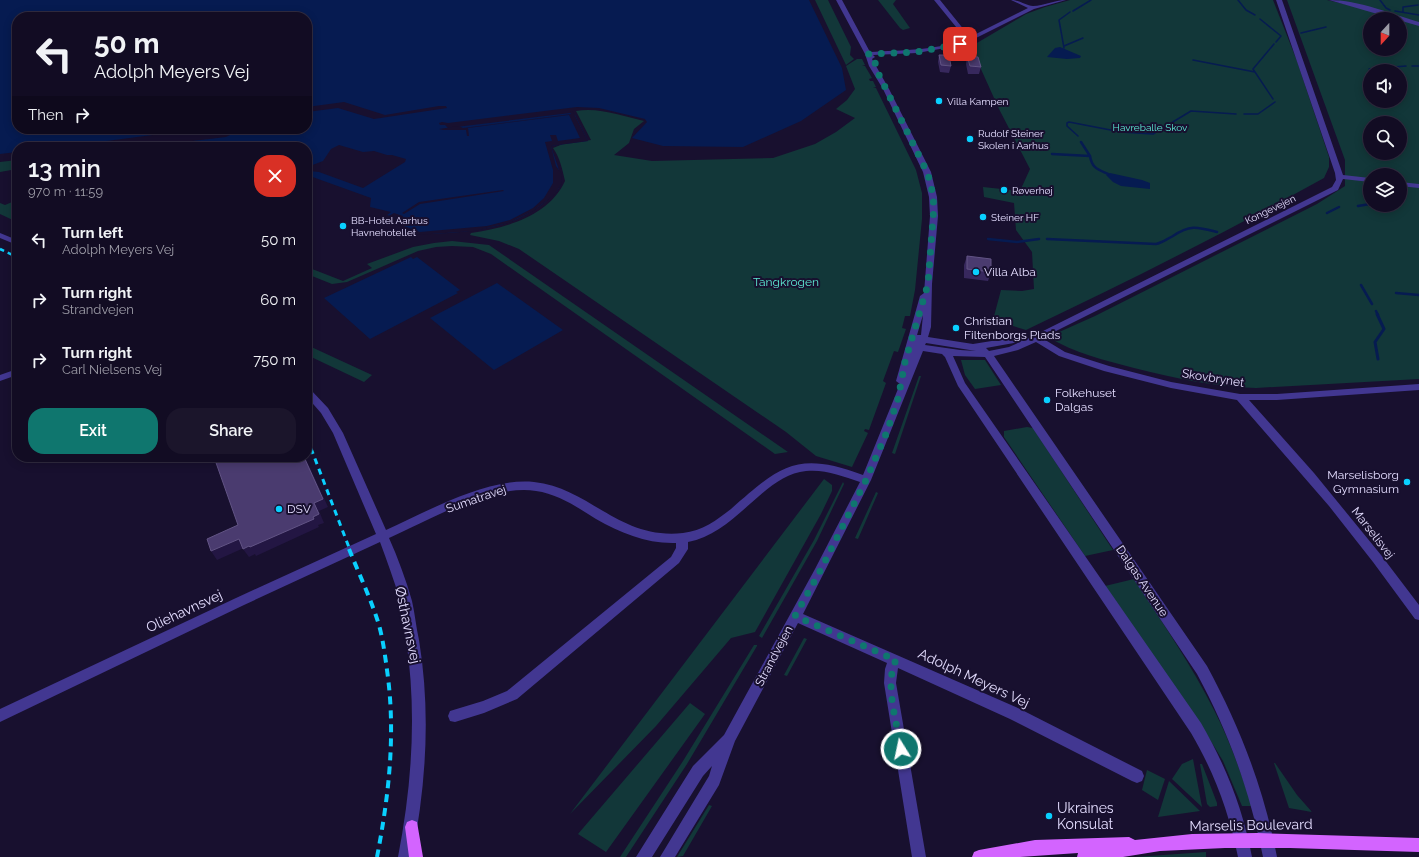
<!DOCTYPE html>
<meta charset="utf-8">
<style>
body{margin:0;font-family:Raleway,sans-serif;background:#1b152b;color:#f1f3f6;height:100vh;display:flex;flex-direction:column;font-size:15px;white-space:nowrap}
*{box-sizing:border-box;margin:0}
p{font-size:13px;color:#9c9ba6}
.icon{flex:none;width:22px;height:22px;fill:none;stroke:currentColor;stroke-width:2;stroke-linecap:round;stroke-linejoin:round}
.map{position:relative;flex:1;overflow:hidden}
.sheet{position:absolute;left:12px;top:142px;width:300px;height:320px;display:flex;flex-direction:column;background:#120c23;border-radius:16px;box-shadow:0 2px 10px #0003,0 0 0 1px #312c41}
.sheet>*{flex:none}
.guide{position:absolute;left:12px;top:12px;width:300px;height:122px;border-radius:16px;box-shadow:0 2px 10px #0003,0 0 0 1px #312c41;background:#120c23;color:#f1f3f6;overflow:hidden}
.needle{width:26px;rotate:201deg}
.controls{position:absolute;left:1363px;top:12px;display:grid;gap:8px}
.controls a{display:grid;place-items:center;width:44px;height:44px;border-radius:50%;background:#120c23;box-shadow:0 2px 10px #0003,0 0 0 1px #312c41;font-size:20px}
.pin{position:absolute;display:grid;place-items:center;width:34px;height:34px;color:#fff;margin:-17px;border-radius:8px;box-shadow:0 2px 6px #0006}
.me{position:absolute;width:44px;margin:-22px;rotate:350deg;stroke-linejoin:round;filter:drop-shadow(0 0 3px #0008)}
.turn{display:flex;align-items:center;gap:14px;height:84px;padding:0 16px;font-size:18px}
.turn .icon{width:52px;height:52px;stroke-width:2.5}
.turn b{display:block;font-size:28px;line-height:34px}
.then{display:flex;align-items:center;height:38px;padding:0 16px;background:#0003;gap:8px;font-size:15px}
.round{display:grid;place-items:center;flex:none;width:42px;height:42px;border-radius:16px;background:#1b152b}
.summary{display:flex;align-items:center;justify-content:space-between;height:68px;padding:0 16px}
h1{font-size:24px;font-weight:600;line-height:30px}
.button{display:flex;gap:8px;margin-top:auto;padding:8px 16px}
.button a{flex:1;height:46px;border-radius:16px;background:#0f766e;color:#fff;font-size:16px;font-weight:600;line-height:46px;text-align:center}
.button a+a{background:#1b152b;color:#f1f3f6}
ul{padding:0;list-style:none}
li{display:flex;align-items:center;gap:12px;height:60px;padding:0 16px}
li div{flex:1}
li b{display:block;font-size:15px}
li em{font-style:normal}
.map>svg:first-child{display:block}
</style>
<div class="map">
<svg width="1419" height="857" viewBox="0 0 1419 857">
<rect width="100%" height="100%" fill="#18102f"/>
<!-- green -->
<path fill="#123739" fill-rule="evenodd" d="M815,0H828L849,43L851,47L850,55L854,59L846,65Z
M878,0H896L893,4L910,28L903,30L900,28Z
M1070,0H1273L1297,61L1329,157V167L1324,178C1226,232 1127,282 1026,330L993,320L1001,290L1022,291L1034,289L1032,252L1016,230L1014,203L984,197L983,187L1020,191L1030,169L999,109L980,67L965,50L1026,14L1045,7Z
M1287,0H1327L1378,12L1419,25V379L1256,388C1214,387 1175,378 1134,368C1104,360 1074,353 1048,337L1095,316L1317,204L1345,186V160ZM1370,19H1400V49H1370ZM1370,71H1400V101H1370ZM1370,123H1400V153H1370ZM1370,175H1400V205H1370Z
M1336,0H1419V23L1380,11Z
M857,59H862L865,65H862L865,66L872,78L869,79L870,81H873L876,87H873L876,88L916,170L922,193V219L915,290L910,316H905L902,328L906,329L898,352L894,351L883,381L886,383L869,430L865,429L864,431L868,433L852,467L816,456L786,432L519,249L499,241L470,235L471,233C506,228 549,216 565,181C562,168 560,158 553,148L563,144L591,140L576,111C599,107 622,116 644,121L634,129L629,143L614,155L652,161L773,158L815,144L836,132L855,118L836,109L847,100L855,89L846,66Z
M17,160V169L0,172V162Z
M17,200V222L0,214V203L5,205Z
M452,241L489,245L788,452L775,454L491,254L473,247L452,246L436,247L418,251L347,282L332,284L307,274V267L343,281L372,268L367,264L413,247L434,243Z
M307,345L372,375L364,382L307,355Z
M961,360H985L1001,385L975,389L965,375Z
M919,376H921L895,454L892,453Z
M1027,427L1033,428L1113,550L1085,556L1004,437V431Z
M824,479L832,485V491L821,514L755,632L731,638L656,726L570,814Z
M843,482L844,484L817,541L762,638L759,636L814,540Z
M876,492L878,493L858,539L855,538Z
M1134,579C1162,622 1191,664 1214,710C1230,741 1241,773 1252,806H1242L1223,761L1206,733L1105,586Z
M804,638L807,639L787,676L784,675Z
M754,645H757V646L687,764L626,857H620L683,761Z
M690,703L705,714L606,852L578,834Z
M1193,759L1202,807L1172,779L1182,764Z
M1274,763H1275L1297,795L1312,812L1289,808Z
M1200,764H1202L1217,803V806L1210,807L1207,804Z
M1147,770L1165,779L1158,800L1142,790Z
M1169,781L1200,811L1158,817Z
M709,805L712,806L683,856L677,857Z
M1206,852V857H1135Z"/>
<!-- water -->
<path fill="#061b51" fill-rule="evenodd" d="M0,0H809L842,68L846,90L801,121L743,147L663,146L632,138L647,122L645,119L599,108L577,107L448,123L442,122L439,123L440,125H445L448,128L570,113L575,115L588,141L551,146C553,154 563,177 561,183C559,191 552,196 546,201C518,225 485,230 450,233C427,234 418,236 396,229V218L387,215L391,212L370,207L371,198L307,175V147H142L226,137L242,129H307V112L338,108L374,119L447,108L446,106H439L385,115L344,102L307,107V17H17V129H198L61,147H17V152L0,154ZM339,145L363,152L374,151L387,155H392L406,159L405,162L363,188L319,172L309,171L312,167L310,166L323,161L331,149Z
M1060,47L1081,56L1080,58L1067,59L1047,57L1055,48Z
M1110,173L1142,180L1150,183V189L1121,186L1113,182L1106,175Z
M411,257L413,259L417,257L460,290L456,292L458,293L370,339L324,298Z
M497,283L563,330L494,370L430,318Z"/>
<!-- pier -->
<path fill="#18102f" d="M570,111L573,112L588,141L551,146L556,166L561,173L562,183L555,194L533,211L508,223L474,231L417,235L396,229V218L389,216L394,213L403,216L404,226L420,232L487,226L510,220L533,208L544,198L553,183V170L545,142L552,141L550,135H556L558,141L580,138L569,115L468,128L469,136H467L466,130H443L439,129L459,126L463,128L571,114Z
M503,190L504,191L420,204L404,214L402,213L419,202Z"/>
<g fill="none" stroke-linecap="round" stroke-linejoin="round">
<!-- stream-far2 -->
<path stroke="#061b51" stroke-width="1.5" d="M1238,0L1246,10L1255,15
M1380,0L1386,8L1390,10
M1073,11L1091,0
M1395,11L1419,15
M1403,12V7L1418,5
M1260,19L1281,36L1276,42
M1301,33L1326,27
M1064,46L1083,38
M1064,48L1059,20L1070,12
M1193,60L1255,72
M1412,66H1419
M1369,69L1406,66
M1273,99L1253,69L1274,44
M1244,114H1258L1275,102
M1078,136L1067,126V123L1069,122L1121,132L1153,134L1191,111L1236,114"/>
<!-- stream-far1 -->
<path stroke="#061b51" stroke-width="2.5" d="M1052,154L1090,156L1081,142
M1090,156C1092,168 1097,169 1108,174
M1358,206L1370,204
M1327,213L1339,207
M988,239L1017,242L1039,239
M1047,239L1156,244C1162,243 1167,239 1173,236C1190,224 1198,227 1217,232
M1361,285L1372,304
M1396,293L1419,295
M1376,311L1378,315"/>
<!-- stream -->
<path stroke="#061b51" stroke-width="3" d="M1377,314L1384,329L1375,342L1378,359"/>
<!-- minor -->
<path fill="#423791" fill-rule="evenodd" d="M836,0H842L870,52C901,50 941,51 969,37L961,33L934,0H940L965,31L974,35L1028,8L1011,0C1020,0 1026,6 1033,6C1044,6 1054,0 1066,0L1034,9L962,45L917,53L873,55L875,57L872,59L889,89L931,172L937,197L938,216L932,284L931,327L928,337L973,344L1023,336L1027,339L1332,187L1336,180L1335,173L1276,0H1282L1343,175L1370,178V182L1343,179L1338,190L1042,338L1065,352L1109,366L1171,382L1240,394H1277L1419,384V390L1277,400H1249L1314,473L1381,555L1419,605V620L1415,619L1373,562L1329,506L1237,400L1171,388L1104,371L1059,356L1036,342L1018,350L994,356L1207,666C1240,727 1264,789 1277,857H1263C1250,792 1229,733 1197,674L985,357L953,356L965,383L1201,723C1226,766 1243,809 1252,857H1238C1229,812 1214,772 1191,733L958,386L945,357L942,354L923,351L871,480L803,614L1020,709L1142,771L1144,776L1142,781L1137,783L1132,781L1010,719L898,668L896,683L926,857H912L884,683L885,669L887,663L798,623L735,741L719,785L675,857H660L709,776L712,766L703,776L652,857H636L693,766L724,735L815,569L860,482C842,476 825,469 806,471C763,475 737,533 688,542V549L679,563L517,699L484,713L455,722L450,721L448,716L450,711L483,701L507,691L671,557L676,548V543C647,544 621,533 596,519C577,507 558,494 536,491C491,484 429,520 389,538C398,558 406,580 412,601C415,614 416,627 419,640C431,713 426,785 412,857H398C412,785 417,712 406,639C404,626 403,613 400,600C394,580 387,561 380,542L244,605L0,722V709L236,598L376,534L333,433L321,413L307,397V388L310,389L328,408L343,433L386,530C428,511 488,477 534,482C590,488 619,540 683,533C702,531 717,520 731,509C781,465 797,451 863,475L900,384L896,381L920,296L924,293L930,216L929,197L923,172L883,89L869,66L865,54ZM923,315L921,335H917ZM1020,342L1009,347L989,351L986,348ZM926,343L976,351L960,350L925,345Z
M1329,0C1358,0 1392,14 1419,22V26Z
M1400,182L1419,184V188L1400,186Z
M0,233L17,240V245L0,238Z
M17,369V375L0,381V375Z"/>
<!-- major -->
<path fill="#d364ff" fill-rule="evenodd" d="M412,820L417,822L423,857H409L405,827L407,822Z
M1257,833L1419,838V852L1290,848H1225L1160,851L1123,857H1077L1078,853L1020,857H972L974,852L979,850L1035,840L1129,837L1135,840L1192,834Z"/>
<!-- rail-far2 -->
<path stroke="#09d0ff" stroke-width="2.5" stroke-dasharray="4.5 4" stroke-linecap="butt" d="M0,249L17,257"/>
<!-- rail-far1 -->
<path stroke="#09d0ff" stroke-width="3" stroke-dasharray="6 5" stroke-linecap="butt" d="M307,438L350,550"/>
<!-- rail -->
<path stroke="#09d0ff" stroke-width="4" stroke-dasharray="8 6" stroke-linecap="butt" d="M349,549C359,574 371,599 379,625C383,640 385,655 387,670C396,733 389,795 377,857"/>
</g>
<!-- wall -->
<path fill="#37285d" d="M939,55L951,66L949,73L940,72L938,62Z
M967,56L981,67L979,74H968L966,64Z
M967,256L991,272L988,281L964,278V265Z"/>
<!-- shaded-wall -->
<path fill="#231643" d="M304,457H305L328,507L319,511L324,523L318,525L319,527L256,556L255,554L249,557L243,549L313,517L314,503Z
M239,539L246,547L217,560L211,551Z"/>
<!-- building -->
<path fill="#4a3b6f" stroke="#625485" d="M939,55H949L951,66L941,65Z
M967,56L978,57L981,67L970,66Z
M967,256L991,259V272L967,269Z
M214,457H304L323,499L314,503L319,514L313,517L314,519L250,547L249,546L243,549L239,539L211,551L207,539L238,525Z"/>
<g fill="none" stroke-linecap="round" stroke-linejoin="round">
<!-- route -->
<path stroke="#0f766e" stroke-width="7" stroke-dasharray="0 12.6" d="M901,749C897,722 884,684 896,660L795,616L819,573L866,480L886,434L898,399L905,362L928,284L934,206L931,185L927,172L879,75C877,67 875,60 868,54L917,52L960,44"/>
</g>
<!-- markers -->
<g fill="#09d0ff" stroke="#18102f" stroke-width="1.5">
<circle cx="939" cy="101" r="4"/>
<circle cx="970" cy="139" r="4"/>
<circle cx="1004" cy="190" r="4"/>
<circle cx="983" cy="217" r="4"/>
<circle cx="343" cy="226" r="4"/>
<circle cx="976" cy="272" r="4"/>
<circle cx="956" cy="328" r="4"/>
<circle cx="1047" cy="400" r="4"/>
<circle cx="1407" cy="482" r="4"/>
<circle cx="279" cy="509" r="4"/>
<circle cx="1049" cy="816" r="4"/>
</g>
<g text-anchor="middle" stroke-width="4" stroke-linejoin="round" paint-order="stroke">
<!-- far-poi labels -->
<g font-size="10" fill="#e4ddff" stroke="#18102f" text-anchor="start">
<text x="947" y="105">Villa Kampen</text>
<text x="978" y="137">Rudolf Steiner<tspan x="978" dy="12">Skolen i Aarhus</tspan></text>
<text x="1012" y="194">Røverhøj</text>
<text x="991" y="221">Steiner HF</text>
<text x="351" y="224">BB-Hotel Aarhus<tspan x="351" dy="12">Havnehotellet</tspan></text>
</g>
<!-- far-park labels -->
<g font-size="10" fill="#5eebd4" stroke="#18102f">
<text x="1150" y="131">Havreballe Skov</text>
</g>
<!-- far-street labels -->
<g font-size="10" fill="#e4ddff" stroke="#18102f">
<text transform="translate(1270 209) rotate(-26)" y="4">Kongevejen</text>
</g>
<!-- poi labels -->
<g font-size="12" fill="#e4ddff" stroke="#18102f" text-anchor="start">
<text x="984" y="276">Villa Alba</text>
<text x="964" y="325">Christian<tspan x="964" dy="14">Filtenborgs Plads</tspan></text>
<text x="1055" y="397">Folkehuset<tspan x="1055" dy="14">Dalgas</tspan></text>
<text x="1399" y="479" text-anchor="end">Marselisborg<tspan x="1399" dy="14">Gymnasium</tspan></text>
<text x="287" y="513">DSV</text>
</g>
<!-- park labels -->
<g font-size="12" fill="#5eebd4" stroke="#18102f">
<text x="786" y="286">Tangkrogen</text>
</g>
<!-- street labels -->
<g font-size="12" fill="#e4ddff" stroke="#18102f">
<text transform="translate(1213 378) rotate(9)" y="4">Skovbrynet</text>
<text transform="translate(476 499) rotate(-19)" y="4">Sumatravej</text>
<text transform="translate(1373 533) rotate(52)" y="4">Marselisvej</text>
<text transform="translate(1142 581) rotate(56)" y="4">Dalgas Avenue</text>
<text transform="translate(774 656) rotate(-62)" y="4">Strandvejen</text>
</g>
<!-- near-street labels -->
<g font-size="14" fill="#e4ddff" stroke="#18102f">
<text transform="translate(184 611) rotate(-25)" y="5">Oliehavnsvej</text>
<text transform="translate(408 625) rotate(78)" y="5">Østhavnsvej</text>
<text transform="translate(974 678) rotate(25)" y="5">Adolph Meyers Vej</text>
<text transform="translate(1251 825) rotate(-1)" y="5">Marselis Boulevard</text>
</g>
<!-- near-poi labels -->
<g font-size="14" fill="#e4ddff" stroke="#18102f" text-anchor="start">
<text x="1057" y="813">Ukraines<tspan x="1057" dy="16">Konsulat</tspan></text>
</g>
</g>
</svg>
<div class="controls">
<a><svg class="needle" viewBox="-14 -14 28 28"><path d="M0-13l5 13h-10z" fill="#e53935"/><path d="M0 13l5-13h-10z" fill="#9c9ba6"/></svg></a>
<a><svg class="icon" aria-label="sound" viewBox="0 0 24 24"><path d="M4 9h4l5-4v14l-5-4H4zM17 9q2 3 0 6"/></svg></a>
<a><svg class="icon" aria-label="search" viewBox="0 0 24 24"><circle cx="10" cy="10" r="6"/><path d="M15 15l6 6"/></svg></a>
<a><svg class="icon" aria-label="layers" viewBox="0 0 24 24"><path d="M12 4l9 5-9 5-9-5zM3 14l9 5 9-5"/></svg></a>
</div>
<div class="pin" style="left:960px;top:44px;background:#d93025"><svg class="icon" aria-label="arrive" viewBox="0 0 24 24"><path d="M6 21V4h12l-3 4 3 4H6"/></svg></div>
<svg class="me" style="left:901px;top:749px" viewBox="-20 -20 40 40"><circle r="17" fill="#0f766e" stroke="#fff" stroke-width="3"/><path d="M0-11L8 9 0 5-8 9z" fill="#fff"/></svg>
<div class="guide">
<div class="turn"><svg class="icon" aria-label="left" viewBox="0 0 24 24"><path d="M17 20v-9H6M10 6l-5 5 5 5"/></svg><div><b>50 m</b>Adolph Meyers Vej</div></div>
<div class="then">Then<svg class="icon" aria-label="right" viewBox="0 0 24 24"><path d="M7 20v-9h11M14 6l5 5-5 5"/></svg></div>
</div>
<section class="sheet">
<div class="summary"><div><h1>13 min</h1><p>970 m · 11:59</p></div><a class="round" style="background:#d93025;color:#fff"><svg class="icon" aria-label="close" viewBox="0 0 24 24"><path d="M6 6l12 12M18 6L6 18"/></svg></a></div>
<ul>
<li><svg class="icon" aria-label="left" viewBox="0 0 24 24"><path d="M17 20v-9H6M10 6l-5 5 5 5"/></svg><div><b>Turn left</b><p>Adolph Meyers Vej</p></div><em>50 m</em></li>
<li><svg class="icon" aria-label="right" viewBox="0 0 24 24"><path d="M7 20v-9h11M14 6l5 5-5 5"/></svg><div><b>Turn right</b><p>Strandvejen</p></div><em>60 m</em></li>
<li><svg class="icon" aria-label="right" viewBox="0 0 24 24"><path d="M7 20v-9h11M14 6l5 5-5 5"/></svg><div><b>Turn right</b><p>Carl Nielsens Vej</p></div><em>750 m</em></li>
</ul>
<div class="button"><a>Exit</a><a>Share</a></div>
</section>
</div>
